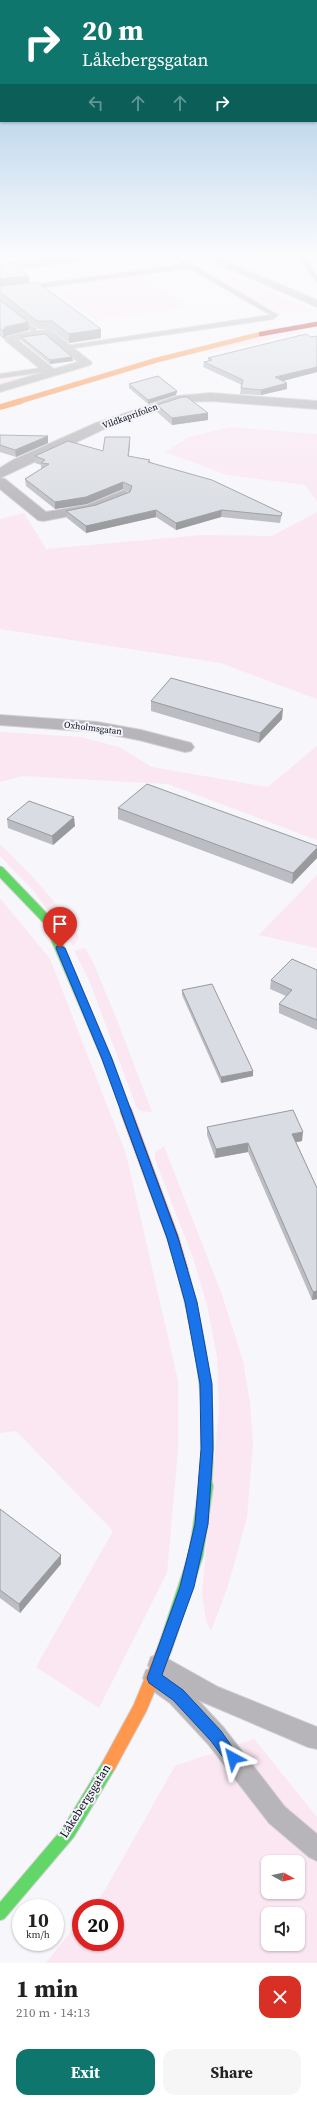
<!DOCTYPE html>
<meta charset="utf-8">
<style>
body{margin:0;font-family:"Source Serif 4",serif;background:#f6f6f6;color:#222;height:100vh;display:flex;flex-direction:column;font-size:15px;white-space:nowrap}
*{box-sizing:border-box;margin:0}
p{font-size:13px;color:#767676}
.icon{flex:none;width:22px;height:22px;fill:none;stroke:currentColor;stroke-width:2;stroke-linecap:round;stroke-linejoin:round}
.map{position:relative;height:1963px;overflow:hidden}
.drawer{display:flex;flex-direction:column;background:#fff;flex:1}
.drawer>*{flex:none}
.hud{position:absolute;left:0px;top:0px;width:317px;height:122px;box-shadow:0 1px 3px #0004;background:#0f766e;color:#fff;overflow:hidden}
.needle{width:26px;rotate:98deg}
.controls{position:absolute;left:261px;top:1855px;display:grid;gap:8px}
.controls a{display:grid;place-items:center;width:44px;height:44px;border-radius:8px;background:#fff;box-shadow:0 1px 3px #0004;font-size:20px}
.speed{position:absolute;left:12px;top:1899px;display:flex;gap:8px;font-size:20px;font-weight:700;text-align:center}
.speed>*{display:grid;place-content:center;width:52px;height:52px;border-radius:50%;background:#fff;box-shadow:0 1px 3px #0004;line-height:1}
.speed small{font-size:10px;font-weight:400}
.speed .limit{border:6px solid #d22;background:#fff;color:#111}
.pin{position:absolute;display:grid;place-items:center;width:34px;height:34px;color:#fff;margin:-41px -17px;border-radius:50% 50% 50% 0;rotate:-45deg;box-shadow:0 0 4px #0007}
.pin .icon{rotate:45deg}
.me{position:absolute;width:44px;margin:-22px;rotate:322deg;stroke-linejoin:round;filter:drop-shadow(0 0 3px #0008)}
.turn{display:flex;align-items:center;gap:14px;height:84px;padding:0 16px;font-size:18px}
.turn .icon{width:52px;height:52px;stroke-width:2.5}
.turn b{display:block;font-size:28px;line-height:34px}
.lanes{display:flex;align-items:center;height:38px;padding:0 16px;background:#0003;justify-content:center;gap:20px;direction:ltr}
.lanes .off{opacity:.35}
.round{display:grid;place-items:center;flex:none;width:42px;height:42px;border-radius:12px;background:#f6f6f6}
.overview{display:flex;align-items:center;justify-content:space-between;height:68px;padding:0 16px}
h1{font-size:24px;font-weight:700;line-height:30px}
.cta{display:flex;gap:8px;margin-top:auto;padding:8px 16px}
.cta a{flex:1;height:46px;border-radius:12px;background:#0f766e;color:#fff;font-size:16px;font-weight:700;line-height:46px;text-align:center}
.cta a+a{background:#f6f6f6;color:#222}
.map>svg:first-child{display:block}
</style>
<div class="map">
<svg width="317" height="1963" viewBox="0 0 317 1963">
<rect width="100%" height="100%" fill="#f6f6fb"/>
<!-- green -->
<path fill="#fae7f2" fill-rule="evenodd" d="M180,257H191L314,310L306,313H274L203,271L202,268Z
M138,274L190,307L94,320L81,311L87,309L79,310L68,302L75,301H67L54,292L75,290L73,288L52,291L46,286Z
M317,329L212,352L205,351L250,339Z
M42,373L0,386V378Z
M230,427L317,434V501L305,485L227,475L165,452L189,437Z
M317,512V699L221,663L0,629V519L24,513L46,549L202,535L272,536Z
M0,732L81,737L119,747L152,767L268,787L317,746V840L168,784L23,776L0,782Z
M0,844C30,873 57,901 79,937L73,946L33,890L0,856Z
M317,875V948L259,935Z
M0,898L50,959L126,1154L178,1381V1450L167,1573L99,1708L36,1667L113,1531L16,1431L0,1433Z
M85,948L93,962L119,1025L152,1112L140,1111L137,1108L89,980L74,951Z
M164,1146L222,1295L243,1361L250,1403L253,1444L247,1517L228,1586L211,1631L206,1620L202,1593L219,1410L217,1357L207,1305L193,1258L155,1159V1152Z
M254,1739L317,1817V1963H46L81,1919V1942H115V1908H90L105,1890L175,1766ZM268,1862H298V1892H268ZM268,1914H298V1944H268Z"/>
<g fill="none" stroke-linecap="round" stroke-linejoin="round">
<!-- lane casing -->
<g stroke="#d1d1d5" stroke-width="2">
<path id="lane" d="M171,257H179L278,315L273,319L67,349L64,347L65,346L271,315L189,268L0,293V289L184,265Z
M297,257H303L317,276V282Z
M0,301L36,329V331H32L0,306Z
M48,367H51V371L0,378V374Z
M159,1654L218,1687L317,1727V1749L308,1747L198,1700L224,1728L285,1807L317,1834V1861L309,1857L269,1823L208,1744L170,1703L146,1686L143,1678L146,1670L150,1669L148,1665L151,1657Z"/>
</g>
<!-- street casing -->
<g stroke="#d1d1d5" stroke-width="2">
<path id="street" d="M66,257H95L90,260L0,271V265Z
M202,257H215L317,300V307Z
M48,330L52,331L90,361L92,363L90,365L0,392V385L44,372L6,341L5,339L6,337L26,332ZM46,336L78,362L54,369L18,340Z
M211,393L317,401V409L211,401L182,402L104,429L0,478V468L13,460L96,423L177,396Z
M0,478L5,479L46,512L87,505L124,490L131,494L129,497L96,511L43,521L38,520L0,489Z
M0,715L97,722L141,730L191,743L194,747L191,751L185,752L139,740L97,732L0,725Z"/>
</g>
<!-- fast-far2 casing -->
<g stroke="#d1d1d5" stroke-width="11">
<path id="fast-far2" d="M0,871L48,921L107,1059L125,1108"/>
</g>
<!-- fast-far1 casing -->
<g stroke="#d1d1d5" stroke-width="13">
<path id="fast-far1" d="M182,1269C203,1347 212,1407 206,1487"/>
</g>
<!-- fast casing -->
<g stroke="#d1d1d5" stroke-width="16">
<path id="fast" d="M165,1648L196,1555L206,1486
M0,1913L68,1833L109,1765"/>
</g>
<!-- slow-far2 casing -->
<g stroke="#d1d1d5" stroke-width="5.5">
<path id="slow-far2" d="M17,402L157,360L261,334"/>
</g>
<!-- slow-far1 casing -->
<g stroke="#d1d1d5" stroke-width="6">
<path id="slow-far1" d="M0,407L21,401"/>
</g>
<!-- slow casing -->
<g stroke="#d1d1d5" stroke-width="16">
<path id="slow" d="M109,1765L140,1708L165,1648"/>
</g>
<!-- jam-far2 casing -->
<g stroke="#d1d1d5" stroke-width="5.5">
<path id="jam-far2" d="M261,334L317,324"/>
</g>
<!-- jam-far1 casing -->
<g stroke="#d1d1d5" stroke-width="11">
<path id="jam-far1" d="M125,1108L127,1112"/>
</g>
<!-- jam casing -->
<g stroke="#d1d1d5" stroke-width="13">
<path id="jam" d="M126,1111L173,1238L182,1269"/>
</g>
<!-- lane -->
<use href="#lane" fill="#b7b5b9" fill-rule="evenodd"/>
<!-- street -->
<use href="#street" fill="#b7b5b9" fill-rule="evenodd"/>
<!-- fast-far2 -->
<use href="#fast-far2" stroke="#63d668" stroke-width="9"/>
<!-- fast-far1 -->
<use href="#fast-far1" stroke="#63d668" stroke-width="11"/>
<!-- fast -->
<use href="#fast" stroke="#63d668" stroke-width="14"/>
<!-- slow-far2 -->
<use href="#slow-far2" stroke="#ff974d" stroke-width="4.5"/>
<!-- slow-far1 -->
<use href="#slow-far1" stroke="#ff974d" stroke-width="5.5"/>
<!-- slow -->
<use href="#slow" stroke="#ff974d" stroke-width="14"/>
<!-- jam-far2 -->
<use href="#jam-far2" stroke="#b3261e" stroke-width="4.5"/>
<!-- jam-far1 -->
<use href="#jam-far1" stroke="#b3261e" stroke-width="9"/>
<!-- jam -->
<use href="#jam" stroke="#b3261e" stroke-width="11"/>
</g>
<!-- wall -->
<path fill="#bbbdc2" d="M29,283L101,329V338L69,343L52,330L38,329L28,322L29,330L6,336L4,339L0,336V300L22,317L0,300V292Z
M317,336V372L283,381L287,389L261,395L240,394L241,388L242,385L203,367L204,362L208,361V358Z
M21,337L72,357L73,361L50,364L22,341Z
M129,384L177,391L176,395L148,404L129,388Z
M157,405L208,413V420L172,425L157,412Z
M0,435L48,443L16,457L0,452Z
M130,443L129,456L150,460V462L282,513L280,523L221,517L176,530L156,517L86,533L67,518L66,511L96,505L129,492L123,489L87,504L55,509L26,486L25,479L41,469V465L35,463V456L103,451Z
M151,701L282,719L259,743L151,711Z
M118,808L317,846V858L292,884L118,819Z
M7,819L75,826L53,845L8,828Z
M317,970V1030L279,1013V1004L286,996L270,989L271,980Z
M182,990L253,1076L221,1083L182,995Z
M207,1127L302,1141L296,1142L317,1188V1299L312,1300L248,1152L215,1158L207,1135Z
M0,1509L61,1564L20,1613L0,1598Z"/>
<!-- shaded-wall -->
<path fill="#989a9e" d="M29,276V284L0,287V279Z
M28,322L29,330L6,336L4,339L3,331L5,327Z
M101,329V338L69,343V334Z
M72,357L73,361L50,364V360Z
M317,367V372L275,383V377Z
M287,383V389L261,395V390Z
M177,391L176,395L148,404V400Z
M208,413V420L172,425V418Z
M48,436V443L16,457L15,450Z
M130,437V443L128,462V456Z
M123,482V489L87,504L55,509V502Z
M156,510V517L86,533V526Z
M222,510L221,517L176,530V523Z
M283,709L282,719L259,743L260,733Z
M74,817L75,826L53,845L52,836Z
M317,848V858L292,884L293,873Z
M253,1071V1076L221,1083V1077Z
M303,1132L302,1141L292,1143V1134Z
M248,1143V1152L215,1158L216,1149Z
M317,1291V1299L312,1300L313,1292Z
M61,1555V1564L20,1613L19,1604Z"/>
<!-- building -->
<path fill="#d9dce2" stroke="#989a9e" d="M12,263L29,276L0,279V265Z
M37,282L101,329L69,334L52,321H37L0,292V286Z
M0,300L28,322L5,327L3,331L0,328Z
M45,334L72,357L50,360L21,337Z
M306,334L311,337L317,336V367L275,377L287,383L261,390L241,388L243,380L204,362L212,360L208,358Z
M158,376L177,391L148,400L129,384Z
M182,397H187L208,413L172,418L157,405Z
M0,435L48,436L15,450L0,445Z
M105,437H130L128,456L150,460L148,462L212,480L282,513L281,516L222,510L176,523L156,510L86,526L66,511L96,505L130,492L132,486L123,482L86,497L55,502L25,479L49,464L41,463L45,460L35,456L68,441L103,451Z
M171,678L283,709L260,733L151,701Z
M147,784L317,846V848L293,873L118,808Z
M29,801L74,817L52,836L7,819Z
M292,959L317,970V1020L279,1004L292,990L271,980Z
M212,984L253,1071L221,1077L182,990Z
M293,1110L303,1132L292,1134L317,1188V1291L313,1292L248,1143L216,1149L207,1127Z
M0,1509L61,1555L19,1604L0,1590Z"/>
<!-- sky -->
<linearGradient id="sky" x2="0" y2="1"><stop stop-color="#8ebce0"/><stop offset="0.48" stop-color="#fbfbfd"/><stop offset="1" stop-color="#fbfbfd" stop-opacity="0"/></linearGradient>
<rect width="317" height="532" fill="url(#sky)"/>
<!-- route -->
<path fill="#1a73e8" stroke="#114b97" d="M57,946H60L65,948L112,1059L178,1238L197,1302L212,1384L213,1449L208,1524L194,1587L162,1675L183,1690L221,1731L240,1758L238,1764L233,1766L228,1764L211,1741L173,1700L149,1683L147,1678L180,1587L195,1524L201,1449L200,1384L185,1302L167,1238L102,1059L56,948Z"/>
<g text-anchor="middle" stroke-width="4" stroke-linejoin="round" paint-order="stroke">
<!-- far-street labels -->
<g font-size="9" fill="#0b0b12" stroke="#f4f4fd">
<text transform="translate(130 416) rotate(-20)" y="3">Vildkaprifolen</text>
<text transform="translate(93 728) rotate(7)" y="3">Oxholmsgatan</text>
</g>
<!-- near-street labels -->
<g font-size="12" fill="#0b0b12" stroke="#f4f4fd">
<text transform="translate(85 1801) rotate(-58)" y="4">Låkebergsgatan</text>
</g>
</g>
</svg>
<div class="controls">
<a><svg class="needle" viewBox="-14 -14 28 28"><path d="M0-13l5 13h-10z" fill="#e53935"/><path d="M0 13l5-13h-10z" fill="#767676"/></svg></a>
<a><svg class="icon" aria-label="sound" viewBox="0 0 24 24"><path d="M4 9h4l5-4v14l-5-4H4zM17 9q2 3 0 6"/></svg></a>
</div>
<div class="speed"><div>10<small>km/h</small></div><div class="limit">20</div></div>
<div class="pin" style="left:60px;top:948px;background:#d93025"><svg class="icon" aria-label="arrive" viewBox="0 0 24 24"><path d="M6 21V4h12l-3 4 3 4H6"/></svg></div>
<svg class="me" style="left:233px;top:1758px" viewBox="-20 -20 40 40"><path d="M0-17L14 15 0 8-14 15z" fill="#1a73e8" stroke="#fff" stroke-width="4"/></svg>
<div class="hud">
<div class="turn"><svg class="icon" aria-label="right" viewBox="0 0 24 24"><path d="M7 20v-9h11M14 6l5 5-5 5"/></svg><div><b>20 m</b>Låkebergsgatan</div></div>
<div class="lanes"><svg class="icon off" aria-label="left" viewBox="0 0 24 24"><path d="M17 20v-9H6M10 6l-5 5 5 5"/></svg><svg class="icon off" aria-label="ahead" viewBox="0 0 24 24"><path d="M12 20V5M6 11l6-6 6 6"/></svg><svg class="icon off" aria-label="ahead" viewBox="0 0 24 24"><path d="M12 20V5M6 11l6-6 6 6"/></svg><svg class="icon" aria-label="right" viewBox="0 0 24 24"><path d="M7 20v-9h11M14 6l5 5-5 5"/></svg></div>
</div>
</div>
<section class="drawer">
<div class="overview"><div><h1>1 min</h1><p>210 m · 14:13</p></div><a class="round" style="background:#d93025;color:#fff"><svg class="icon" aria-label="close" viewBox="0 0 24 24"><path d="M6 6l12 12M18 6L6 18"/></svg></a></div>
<div class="cta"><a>Exit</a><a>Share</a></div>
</section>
